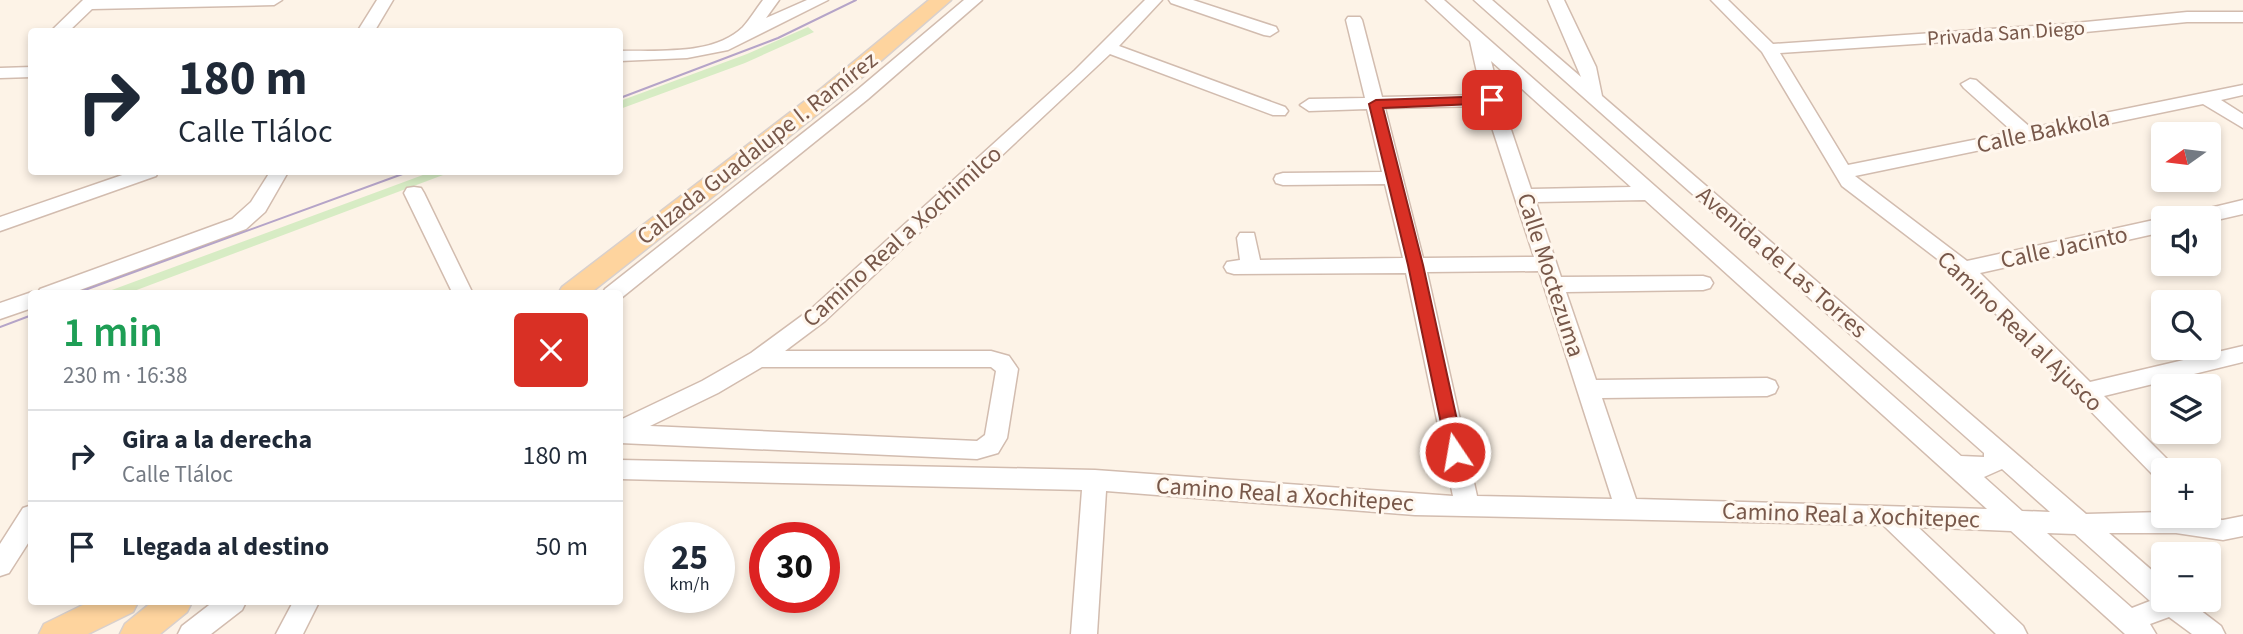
<!DOCTYPE html>
<html lang="es">
<meta charset="utf-8">
<style>
body{margin:0;font-family:"Source Sans 3",sans-serif;background:#f6f6f7;color:#1f2937;height:100vh;display:flex;flex-direction:column;font-size:26px;white-space:nowrap}
*{box-sizing:border-box;margin:0}
p{font-size:23px;color:#747a83}
.icon{flex:none;width:38px;height:38px;fill:none;stroke:currentColor;stroke-width:2;stroke-linecap:round;stroke-linejoin:round}
.map{position:relative;flex:1;overflow:hidden}
.drawer{position:absolute;left:28px;top:290px;width:595px;height:315px;display:flex;flex-direction:column;background:#fff;border-radius:7px;box-shadow:0 4px 10px #0003}
.drawer>*{flex:none}
.hud{position:absolute;left:28px;top:28px;width:595px;height:147px;border-radius:7px;box-shadow:0 4px 10px #0003;background:#fff;color:#1f2937;overflow:hidden}
.needle{width:46px;rotate:256deg}
.fabs{position:absolute;left:2151px;top:122px;display:grid;gap:14px}
.fabs a{display:grid;place-items:center;width:70px;height:70px;border-radius:7px;background:#fff;box-shadow:0 4px 10px #0003;font-size:35px}
.speed{position:absolute;left:644px;top:522px;display:flex;gap:14px;font-size:35px;font-weight:700;text-align:center}
.speed>*{display:grid;place-content:center;width:91px;height:91px;border-radius:50%;background:#fff;box-shadow:0 4px 10px #0003;line-height:1}
.speed small{font-size:18px;font-weight:400}
.speed .limit{border:10px solid #d22;background:#fff;color:#111}
.pin{position:absolute;display:grid;place-items:center;width:60px;height:60px;color:#fff;margin:-30px;border-radius:14px;box-shadow:0 4px 10px #0006}
.me{position:absolute;width:77px;margin:-38px;rotate:348deg;stroke-linejoin:round;filter:drop-shadow(0 0 5px #0008)}
.turn{display:flex;align-items:center;gap:24px;height:147px;padding:0 35px;font-size:32px}
.turn .icon{width:91px;height:91px;stroke-width:2.5}
.turn b{display:block;font-size:49px;line-height:60px}
.round{display:grid;place-items:center;flex:none;width:74px;height:74px;border-radius:7px;background:#f6f6f7}
.summary{display:flex;align-items:center;justify-content:space-between;height:119px;padding:0 35px}
h1{font-size:42px;font-weight:600;line-height:52px;color:#1e9e55}
ul{padding:0;list-style:none}
li{display:flex;align-items:center;gap:21px;height:91px;padding:0 35px;border-top:2px solid #e0e1e3}
li div{flex:1}
li b{display:block;font-size:26px}
li em{font-style:normal}
.map>svg:first-child{display:block}
</style>
<div class="map">
<svg width="2243" height="634" viewBox="0 0 2243 634">
<rect width="100%" height="100%" fill="#fdf3e7"/>
<!-- green -->
<path fill="#d7ecc4" d="M808,27L814,32L745,63L620,109V101L747,54Z
M431,172H451L126,294H101Z"/>
<g fill="none" stroke-linecap="round" stroke-linejoin="round">
<!-- minor casing -->
<g stroke="#d2bcaf" stroke-width="3">
<path id="minor" d="M83,0H282L274,5L92,9L68,32H50Z
M377,0H393L374,32H357Z
M763,0H779L766,18L807,0H828L728,50L687,58L620,61V51C658,50 713,56 743,27C750,19 756,9 763,0Z
M964,0H982L868,99L620,299V294H602L605,289L856,91Z
M1145,0H1162L1119,46L1285,107L1288,111L1285,115H1273L1110,54L825,321L785,351H991L1009,356L1018,369L1007,438L998,453L977,459L620,443V420L702,381L751,353L811,309L1075,70ZM762,367H991L996,371L985,435L977,441L650,426L718,393Z
M1169,0H1193L1276,27L1278,31L1270,36L1264,35L1171,3Z
M1426,0H1444L1961,456L1984,457V453L1474,0H1492L1581,77L1548,0H1564L1596,67L1602,96L2086,514L2163,512V516L2223,520L2243,516V536L2223,540L2176,533H2109L2163,580V600H2187L2221,626L2225,634H2192L2169,617L2150,624L2156,634H2125L2011,531L1918,527L2023,626L2027,634H1996L1883,525L1415,515L1106,491L1097,634H1071L1082,490L620,479V460L1095,470L1453,496L1406,273L1234,274L1227,272L1224,267L1227,262L1240,260L1237,238L1240,233H1254L1260,260L1403,258L1385,184L1283,185L1276,183L1274,179L1276,175L1283,173L1382,172L1367,109L1309,111L1300,105L1309,99L1365,98L1346,20L1348,17H1360L1362,20L1382,97L1482,95L1470,41ZM1491,61L1631,187L1531,189L1501,100ZM1485,106L1534,257L1423,258L1385,108ZM1645,200L1987,509L1636,499L1602,398L1767,396L1775,393L1778,387L1775,381L1767,378L1596,380L1566,292L1703,290L1710,288L1713,283L1710,278L1703,276L1561,277L1536,202ZM1539,271L1612,499L1477,496L1427,272ZM2002,469L2050,512L2022,511L1984,477ZM2047,533L2075,534L2150,601L2132,608Z
M1711,0H1728L1773,44L2065,24L2187,12H2243V22H2187L2065,34L1780,53L1848,165L2013,132L1964,88L1961,84L1970,79L1976,80L2031,128L2243,85V95L2221,100L2243,114V128L2203,104L1855,176L1967,261L2163,218L2165,219L2163,232L1980,273L2090,382L2243,346V362L2104,396L2172,464L2176,471H2163V480L2156,478L1957,274L1842,186L1762,52Z
M32,67V77L0,78V68Z
M131,172H158L156,176L0,231V217Z
M270,172H288L265,212L246,229L69,294H32V308L0,319V303L32,292L37,294L40,289L232,219L251,202Z
M414,187L421,188L424,193L473,294H453L404,193L407,188Z
M2243,200V214L2208,222V219H2182L2185,214Z
M32,505V537L9,573L0,576V544L23,508Z
M213,602H246L242,610L211,634H178L182,626Z
M293,602H319L303,634H276Z"/>
</g>
<!-- major casing -->
<g stroke="#d9d0cc" stroke-width="3">
<path id="major" d="M929,0H951L838,98L589,294H558L562,287L822,88Z
M89,602H138L133,612L88,634H39L44,624Z
M152,602H192L187,612L160,634H120L125,624Z"/>
</g>
<!-- minor -->
<use href="#minor" fill="#fff" fill-rule="evenodd"/>
<!-- major -->
<use href="#major" fill="#fed49e" fill-rule="evenodd"/>
<!-- tram -->
<path stroke="#b5a4c8" stroke-width="2" d="M620,98L778,38L856,0
M74,294L408,172
M0,327L32,315"/>
</g>
<!-- wall -->
<path fill="#d2b3a3" d="M288,172H304L303,174H290Z"/>
<!-- route -->
<path fill="#d93025" stroke="#8d1f18" stroke-width="2" d="M1492,96L1499,100L1497,103L1383,108L1423,265L1464,452L1462,457H1449L1447,452L1408,265L1369,104L1376,100Z"/>
<g text-anchor="middle" stroke-width="6" stroke-linejoin="round" paint-order="stroke">
<!-- far-street labels -->
<g font-size="21" fill="#78584a" stroke="#fff7ee">
<text transform="translate(2006 33) rotate(-4)" y="7">Privada San Diego</text>
</g>
<!-- street labels -->
<g font-size="24" fill="#78584a" stroke="#fff7ee">
<text transform="translate(2043 131) rotate(-12)" y="8">Calle Bakkola</text>
<text transform="translate(757 148) rotate(-38)" y="8">Calzada Guadalupe I. Ramírez</text>
<text transform="translate(902 236) rotate(-42)" y="8">Camino Real a Xochimilco</text>
<text transform="translate(2064 247) rotate(-12)" y="8">Calle Jacinto</text>
<text transform="translate(1782 262) rotate(41)" y="8">Avenida de Las Torres</text>
<text transform="translate(1551 275) rotate(72)" y="8">Calle Moctezuma</text>
<text transform="translate(2020 331) rotate(44)" y="8">Camino Real al Ajusco</text>
<text transform="translate(1285 494) rotate(4)" y="8">Camino Real a Xochitepec</text>
<text transform="translate(1851 515) rotate(2)" y="8">Camino Real a Xochitepec</text>
</g>
</g>
</svg>
<div class="fabs">
<a><svg class="needle" viewBox="-14 -14 28 28"><path d="M0-13l5 13h-10z" fill="#e53935"/><path d="M0 13l5-13h-10z" fill="#747a83"/></svg></a>
<a><svg class="icon" aria-label="sound" viewBox="0 0 24 24"><path d="M4 9h4l5-4v14l-5-4H4zM17 9q2 3 0 6"/></svg></a>
<a><svg class="icon" aria-label="search" viewBox="0 0 24 24"><circle cx="10" cy="10" r="6"/><path d="M15 15l6 6"/></svg></a>
<a><svg class="icon" aria-label="layers" viewBox="0 0 24 24"><path d="M12 4l9 5-9 5-9-5zM3 14l9 5 9-5"/></svg></a>
<a>+</a>
<a>−</a>
</div>
<div class="speed"><div>25<small>km/h</small></div><div class="limit">30</div></div>
<div class="pin" style="left:1492px;top:100px;background:#d93025"><svg class="icon" aria-label="arrive" viewBox="0 0 24 24"><path d="M6 21V4h12l-3 4 3 4H6"/></svg></div>
<svg class="me" style="left:1455px;top:452px" viewBox="-20 -20 40 40"><circle r="17" fill="#d93025" stroke="#fff" stroke-width="3"/><path d="M0-11L8 9 0 5-8 9z" fill="#fff"/></svg>
<div class="hud">
<div class="turn"><svg class="icon" aria-label="right" viewBox="0 0 24 24"><path d="M7 20v-9h11M14 6l5 5-5 5"/></svg><div><b>180 m</b>Calle Tláloc</div></div>
</div>
<section class="drawer">
<div class="summary"><div><h1>1 min</h1><p>230 m · 16:38</p></div><a class="round" style="background:#d93025;color:#fff"><svg class="icon" aria-label="close" viewBox="0 0 24 24"><path d="M6 6l12 12M18 6L6 18"/></svg></a></div>
<ul>
<li><svg class="icon" aria-label="right" viewBox="0 0 24 24"><path d="M7 20v-9h11M14 6l5 5-5 5"/></svg><div><b>Gira a la derecha</b><p>Calle Tláloc</p></div><em>180 m</em></li>
<li><svg class="icon" aria-label="arrive" viewBox="0 0 24 24"><path d="M6 21V4h12l-3 4 3 4H6"/></svg><div><b>Llegada al destino</b></div><em>50 m</em></li>
</ul>
</section>
</div>
